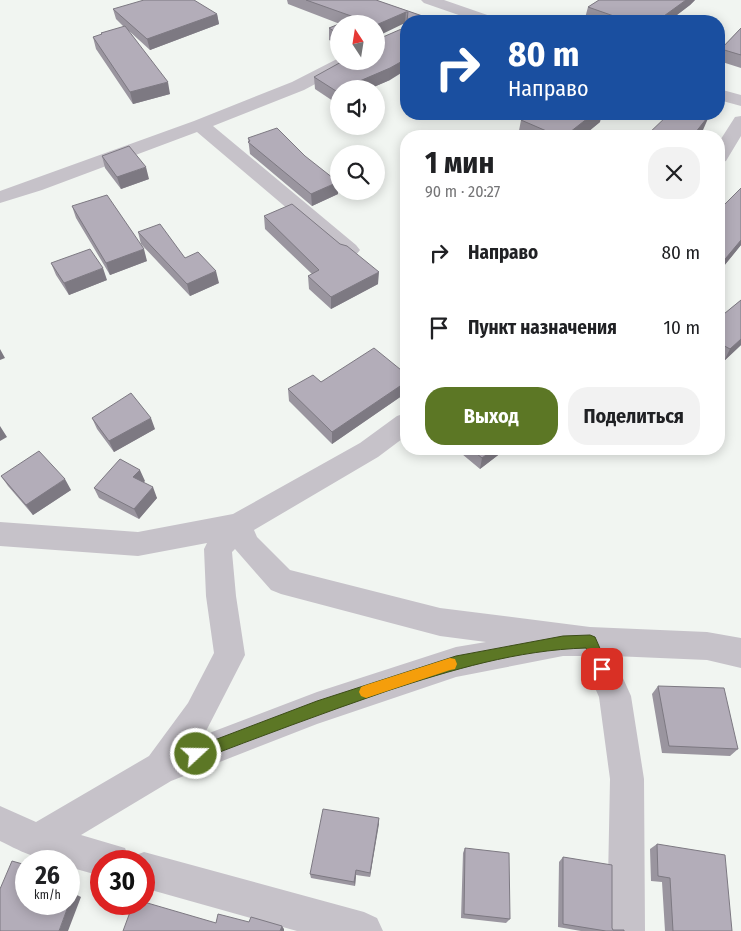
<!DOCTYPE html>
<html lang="ru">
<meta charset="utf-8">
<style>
body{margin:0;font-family:"Fira Sans Condensed",sans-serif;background:#f2f2f2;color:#202124;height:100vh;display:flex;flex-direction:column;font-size:19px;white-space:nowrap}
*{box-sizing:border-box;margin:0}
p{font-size:16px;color:#757577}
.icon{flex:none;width:28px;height:28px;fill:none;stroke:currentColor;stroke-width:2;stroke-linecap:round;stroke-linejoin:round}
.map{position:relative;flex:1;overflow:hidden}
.panel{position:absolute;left:400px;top:130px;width:325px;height:325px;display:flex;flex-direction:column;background:#fff;border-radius:20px;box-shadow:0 2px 12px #0003}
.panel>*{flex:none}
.hud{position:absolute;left:400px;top:15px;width:325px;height:105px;border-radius:20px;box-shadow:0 2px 12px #0003;background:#1a4fa0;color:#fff;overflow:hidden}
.needle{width:32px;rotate:348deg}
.buttons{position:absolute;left:330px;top:15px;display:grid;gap:10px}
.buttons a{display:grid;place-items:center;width:55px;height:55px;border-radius:50%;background:#fff;box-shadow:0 2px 12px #0003;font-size:25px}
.speed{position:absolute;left:15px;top:850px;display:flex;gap:10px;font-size:25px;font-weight:700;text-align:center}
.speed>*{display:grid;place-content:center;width:65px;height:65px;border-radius:50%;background:#fff;box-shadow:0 2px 12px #0003;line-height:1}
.speed small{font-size:12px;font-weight:400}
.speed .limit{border:8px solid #d22;background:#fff;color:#111}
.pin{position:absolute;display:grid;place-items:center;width:42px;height:42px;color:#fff;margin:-21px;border-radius:10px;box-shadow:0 2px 8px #0006}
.me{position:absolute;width:55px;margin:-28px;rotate:69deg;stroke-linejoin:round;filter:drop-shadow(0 0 4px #0008)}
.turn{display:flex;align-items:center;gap:18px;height:105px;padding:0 25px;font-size:22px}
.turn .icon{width:65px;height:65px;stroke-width:2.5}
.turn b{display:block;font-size:35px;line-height:42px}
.round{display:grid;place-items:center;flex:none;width:52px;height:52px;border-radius:20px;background:#f2f2f2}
.head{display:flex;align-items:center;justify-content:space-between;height:85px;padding:0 25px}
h1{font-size:30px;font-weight:700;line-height:38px}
.cta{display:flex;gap:10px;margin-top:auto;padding:10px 25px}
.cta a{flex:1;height:58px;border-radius:20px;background:#5c7725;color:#fff;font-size:20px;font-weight:700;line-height:58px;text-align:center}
.cta a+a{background:#f2f2f2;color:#202124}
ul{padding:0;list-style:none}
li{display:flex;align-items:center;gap:15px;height:75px;padding:0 25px}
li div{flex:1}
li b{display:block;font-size:19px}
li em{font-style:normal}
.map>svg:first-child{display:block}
</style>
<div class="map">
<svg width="741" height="931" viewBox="0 0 741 931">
<rect width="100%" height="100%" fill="#f1f5f1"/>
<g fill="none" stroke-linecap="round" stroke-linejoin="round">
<!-- minor -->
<path fill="#c6c2c9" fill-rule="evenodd" d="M421,0H444L496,18L498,21H476L424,3Z
M339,58V61H353L351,65L304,90L213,126L356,245L360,250L356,255L349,257L342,255L197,132L42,190L0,203V191L194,121L292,82Z
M719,89L741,95V106L719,100Z
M741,116V136L726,161L719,163V142L735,117Z
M406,413V436L378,457L254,530L257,537L290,570L440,608L590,627L707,632L741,638V668L707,660L613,656L631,696L644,779L645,931H607L610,779L599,697L581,656H563L456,677L317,724L171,781L81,835L125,848L130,861L131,857L144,852L364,912L377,918L383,931H297L144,888V861H101V876L69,867V861C39,861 26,854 0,841V806L36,822L149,756L188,703L214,653L206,596L204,549L207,543L138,556L0,546V522L138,532L233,514L360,443L397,416ZM235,549L271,590L281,594L440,636L486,642L456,647L317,692L204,735L245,655L236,596L232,552Z"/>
</g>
<!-- wall -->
<path fill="#9a959f" d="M287,0H376L437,21H406V24H340L288,4Z
M599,0H695L690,5L669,21H594L585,18L588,7Z
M113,9L217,14L219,24L150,50L128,30L170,94L133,104L96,49L93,37L102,35L101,33L124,27L116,19Z
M339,24V45L329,40V28Z
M741,28V68L719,61V57L721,49Z
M314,77L390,80L369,89H339L336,103L315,89Z
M521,120L600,122L583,136H518Z
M248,138L338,194L312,206L250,154Z
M102,156L149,179L121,189L105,168Z
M741,188V245L719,272V210Z
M72,206L147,261L110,275L76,218Z
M264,216L378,284L331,309L309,289L308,276L312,274L265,229Z
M138,232L185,258L219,283L190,296L141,244Z
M51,263L107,280L69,295L56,275Z
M741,300V345L724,361L719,358V318Z
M406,374V393L332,444L289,401L288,389L321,382Z
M92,418L155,429L114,452L97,429Z
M456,449H506L480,469Z
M1,476L71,490L33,515L8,486Z
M145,481L143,482L157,498L139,519L99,498L94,488Z
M658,686L738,749L730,756L662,753L652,694Z
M379,818L370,877L356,875L355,886L311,878L310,874Z
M657,844L732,931H665L662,882L651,881L650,849Z
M465,848L510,919L506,923L461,918L463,853Z
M563,857L612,928L613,930L624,931H581L558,927L559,862Z"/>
<!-- shaded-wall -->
<path fill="#7d7982" d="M686,0H695L690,5L669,21H657Z
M406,12L405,23L376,37V25Z
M217,14L219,24L150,50L147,39Z
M406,59V70L390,80L369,89H341Z
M168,82L170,94L133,104L130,92Z
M339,90V102L336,103V91Z
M593,114H602L600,122L583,136H565Z
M707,114H710L703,130L699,136H694L695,133Z
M146,167L149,179L121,189L117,177Z
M338,182V194L312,206L311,194Z
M741,240V245L719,272V270L721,264Z
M144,249L147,261L110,275L106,263Z
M103,268L107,280L69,295L64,283Z
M216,271L219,283L190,296L187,284Z
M379,272L378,284L331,309V297Z
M741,339V345L724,361L730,349Z
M0,349L5,358L0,360Z
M406,382V393L332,444V432Z
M151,418L155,429L114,452L109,441Z
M0,426L7,437L0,441Z
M494,449H506L480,469L482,458Z
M140,470L145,481L138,488L133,477Z
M65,479L71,490L33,515L26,505Z
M153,487L157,498L139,519L134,509Z
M379,818V824L370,877V873Z
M356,870V875L355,886L354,882Z
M73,893L81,897L68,931H59Z
M282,926L284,929V931H280Z"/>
<!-- building -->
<path fill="#b3adb9" stroke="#7d7982" d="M144,0H194L217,14L147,39L113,9Z
M306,0H376L437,21H407L408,12H406L376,25V24H339L354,17Z
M599,0H686L657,21H628L588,7Z
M339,24V34L329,28Z
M125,26L168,82L130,92L93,37L102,34L101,33Z
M406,27V59L390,68L341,89H339V90L336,91L314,77L343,61H376V40Z
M741,28V55L721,49Z
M529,114H593L565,136H558L521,120Z
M669,114H707L705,116L707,118L695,133L700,134L698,136H646Z
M277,128L305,156L338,182L311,194L248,142L250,141L248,138Z
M129,146L146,167L117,177L102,156Z
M741,188V240L721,264L719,263V210Z
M107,195L144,249L106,263L72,206Z
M292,204L340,244L347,246L379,272L331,297L308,276L319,270L264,216Z
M160,224L185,258L198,252L216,271L187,284L138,232Z
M90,249L103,268L64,283L51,263Z
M741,300V339L730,349L719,343V318Z
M374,348L406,374V382L332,432L288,389L313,375L321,382Z
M131,393L151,418L109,441L92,418Z
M471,449H494L482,458Z
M39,451L65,479L26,505L1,476Z
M120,459L140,470L133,477L153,487L134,509L94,488Z
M658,686L724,688L738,749L669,746Z
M323,809L379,818L370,873L356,870L354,882L310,874Z
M657,844L725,855L732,931H673L670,878L658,876Z
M465,848L509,853L510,919L464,914Z
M563,857L612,865V928L613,930H624V931H606L563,924Z
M12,861L26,865V904H69V892L73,893L59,931H0V889Z
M144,902L216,923L218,914L249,922L251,917L282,926L280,931H123L133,904H144Z"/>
<!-- route -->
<path fill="#5c7725" stroke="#3c4d18" d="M590,635L595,637L609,669L607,673L602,675L598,673L586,648C518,650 451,670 387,691C323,713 259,737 196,761L190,759L188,754L190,749L196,747L317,701L456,656L563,636Z"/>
<!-- slow -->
<path fill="#f59e0b" d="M450,658L455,659L457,664L455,669L450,670L366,698L361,696L359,692L361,687L366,685Z"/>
</svg>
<div class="buttons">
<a><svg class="needle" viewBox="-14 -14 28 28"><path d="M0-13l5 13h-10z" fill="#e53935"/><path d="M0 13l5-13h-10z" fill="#757577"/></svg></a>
<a><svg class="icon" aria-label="sound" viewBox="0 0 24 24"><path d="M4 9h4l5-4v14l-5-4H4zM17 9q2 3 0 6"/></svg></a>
<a><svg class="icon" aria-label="search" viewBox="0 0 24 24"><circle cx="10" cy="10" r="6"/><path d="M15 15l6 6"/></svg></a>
</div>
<div class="speed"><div>26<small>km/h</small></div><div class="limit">30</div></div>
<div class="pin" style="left:602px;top:669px;background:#d93025"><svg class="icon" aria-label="arrive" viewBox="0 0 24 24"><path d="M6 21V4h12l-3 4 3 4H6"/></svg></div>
<svg class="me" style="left:196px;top:754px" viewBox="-20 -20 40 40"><circle r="17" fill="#5c7725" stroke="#fff" stroke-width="3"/><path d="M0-11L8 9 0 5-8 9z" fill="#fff"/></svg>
<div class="hud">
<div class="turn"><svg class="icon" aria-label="right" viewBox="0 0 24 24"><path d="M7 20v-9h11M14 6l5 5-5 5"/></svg><div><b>80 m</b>Направо</div></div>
</div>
<section class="panel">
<div class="head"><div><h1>1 мин</h1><p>90 m · 20:27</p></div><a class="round"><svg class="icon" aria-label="close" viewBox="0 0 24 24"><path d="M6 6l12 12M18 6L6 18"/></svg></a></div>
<ul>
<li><svg class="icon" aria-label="right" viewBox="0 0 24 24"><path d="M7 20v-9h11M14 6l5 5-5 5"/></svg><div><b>Направо</b></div><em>80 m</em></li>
<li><svg class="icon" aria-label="arrive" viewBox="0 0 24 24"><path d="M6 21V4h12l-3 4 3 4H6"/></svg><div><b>Пункт назначения</b></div><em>10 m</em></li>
</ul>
<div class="cta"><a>Выход</a><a>Поделиться</a></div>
</section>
</div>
